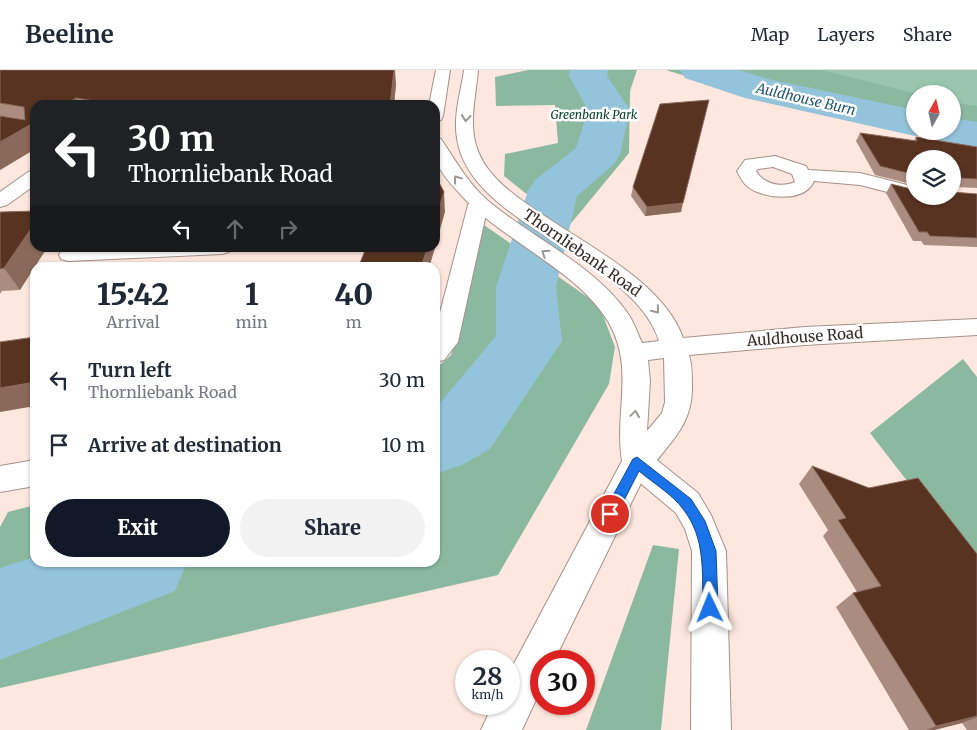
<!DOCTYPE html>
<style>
body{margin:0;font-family:Merriweather,serif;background:#f2f2f3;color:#1f2937;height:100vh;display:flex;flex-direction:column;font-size:19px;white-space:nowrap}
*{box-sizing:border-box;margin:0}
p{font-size:16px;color:#747a83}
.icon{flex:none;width:28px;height:28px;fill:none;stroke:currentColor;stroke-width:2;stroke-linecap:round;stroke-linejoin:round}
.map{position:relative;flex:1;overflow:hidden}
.side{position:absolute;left:30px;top:192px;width:410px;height:305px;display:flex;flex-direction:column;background:#fff;border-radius:15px;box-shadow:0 1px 4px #0004}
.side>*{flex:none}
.guide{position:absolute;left:30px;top:30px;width:410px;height:152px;border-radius:15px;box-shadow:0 1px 4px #0004;background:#202124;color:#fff;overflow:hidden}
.needle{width:32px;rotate:8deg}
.fabs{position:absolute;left:906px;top:15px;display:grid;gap:10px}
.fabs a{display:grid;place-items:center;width:55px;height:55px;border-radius:50%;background:#fff;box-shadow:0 1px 4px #0004;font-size:25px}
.speed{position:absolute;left:455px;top:580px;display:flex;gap:10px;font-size:25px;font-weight:700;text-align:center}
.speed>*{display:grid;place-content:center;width:65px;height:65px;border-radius:50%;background:#fff;box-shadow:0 1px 4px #0004;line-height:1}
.speed small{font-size:12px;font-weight:400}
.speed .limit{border:8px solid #d22;background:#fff;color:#111}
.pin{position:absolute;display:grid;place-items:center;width:42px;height:42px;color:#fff;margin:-21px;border:2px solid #fff;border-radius:50%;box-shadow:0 1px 5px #0007}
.me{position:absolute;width:55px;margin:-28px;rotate:358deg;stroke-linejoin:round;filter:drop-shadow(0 0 4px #0008)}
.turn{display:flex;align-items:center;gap:18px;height:105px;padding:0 15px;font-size:22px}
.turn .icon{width:65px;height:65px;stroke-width:2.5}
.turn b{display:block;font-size:35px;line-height:42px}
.lanes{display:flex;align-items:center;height:48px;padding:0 15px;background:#0003;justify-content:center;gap:25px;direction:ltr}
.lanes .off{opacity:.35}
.eta{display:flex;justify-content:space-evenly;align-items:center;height:85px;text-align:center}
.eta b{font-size:30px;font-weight:800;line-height:35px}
.cta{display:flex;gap:10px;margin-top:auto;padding:10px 15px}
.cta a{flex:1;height:58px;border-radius:30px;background:#111827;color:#fff;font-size:20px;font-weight:800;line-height:58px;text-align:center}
.cta a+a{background:#f2f2f3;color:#1f2937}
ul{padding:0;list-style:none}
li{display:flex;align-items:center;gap:15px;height:65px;padding:0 15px}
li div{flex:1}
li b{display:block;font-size:19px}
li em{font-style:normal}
header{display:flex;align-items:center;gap:30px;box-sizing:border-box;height:70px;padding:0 25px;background:#fff;border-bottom:1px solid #e0e1e3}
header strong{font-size:24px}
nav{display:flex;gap:28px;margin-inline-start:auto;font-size:18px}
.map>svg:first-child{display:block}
</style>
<header>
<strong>Beeline</strong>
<nav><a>Map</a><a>Layers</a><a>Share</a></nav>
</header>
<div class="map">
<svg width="977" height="660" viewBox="0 0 977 660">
<rect width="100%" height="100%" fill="#fde7de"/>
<!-- green -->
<path fill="#99c6ac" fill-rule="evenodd" d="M666,0H977V73L895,58L720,11L717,15ZM915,24H952V61H915Z"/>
<!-- forest -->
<path fill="#8bb9a0" d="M528,0H637L630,21L629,83L568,157L504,106L505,84L558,73L555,35L496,36L495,7Z
M666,0H822L917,24H915V61H952L953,33L977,36V73L895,58L720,11L717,15Z
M484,155L599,235L615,277L609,314L498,505L0,618V457L8,442L35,435V492H435V299L451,285Z
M963,289L977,307V495L968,490L870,363Z
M653,475L679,479L661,660H586Z"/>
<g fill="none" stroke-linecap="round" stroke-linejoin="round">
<!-- river -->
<path fill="#94c3dc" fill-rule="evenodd" d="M570,0H608L607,6L630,40L620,84L614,94L577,126L556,217L562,271L490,379L462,395L435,404V339L496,266V217L528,121L535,110L576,78L588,40L569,6Z
M680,0H739L768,9L915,40V61H952V48L977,52V78L936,70L931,62L915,66L745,28L685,8Z
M35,487V492H187L175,521L0,590V498Z"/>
<!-- lane casing -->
<g stroke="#a59188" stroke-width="2">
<path id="lane" d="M107,178H231L229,182L222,184L68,191L61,189L59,185L61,181Z"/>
</g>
<!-- street casing -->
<g stroke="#a59188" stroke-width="2">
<path id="street" d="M775,86L806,96L808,100L860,103L915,117V126H923L915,129L860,115L814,111C805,133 764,129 748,117C743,113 740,107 737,101L745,90ZM773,97L792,104L795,112C782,118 763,114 756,101L758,99Z
M35,100V115L7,135L0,137V122L28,102Z
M478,129L485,131L488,135L458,272L444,290L435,292V262L468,135L471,131Z
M637,380L648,383L698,423L711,445L726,481L731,660H691L692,481L685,459L676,443L626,401L622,392L626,383Z
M35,390V416L0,422V396Z"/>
</g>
<!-- secondary casing -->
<g stroke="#a59188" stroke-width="2">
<path id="secondary" d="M436,0H450L443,46L441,50L435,51V35H429Z
M464,0H478C476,25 469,51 476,75C483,101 506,119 527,134C574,169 663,209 683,268L805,257L977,249V265L805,275L689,285C692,295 692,305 692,316C693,361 662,377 641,413L554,591H541V619L522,660H481L493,634H509V603L622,391C614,342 635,299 609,253C578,200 502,171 460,124C451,114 441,104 436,90C433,84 435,75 435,68L441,69C456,91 467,112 487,130C533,169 594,194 629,245C634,253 638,264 642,273L659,271C633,187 469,156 457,68C453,45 461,22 464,0ZM664,288L665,332L662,343L647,361L650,311L648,290Z"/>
</g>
<!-- lane -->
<use href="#lane" fill="#fff" fill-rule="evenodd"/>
<!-- street -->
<use href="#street" fill="#fff" fill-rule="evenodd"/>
<!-- secondary -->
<use href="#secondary" fill="#fff" fill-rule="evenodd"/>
</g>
<!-- wall -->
<path fill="#aa8d80" d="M0,0L396,14L394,35H35V79L0,100Z
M860,63L914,71L916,67L977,77V118L955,117L915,89V115L875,105L856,71Z
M891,114L915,126L977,124V177L924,175L921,171H913L886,123Z
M633,117L681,142L645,146L631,126Z
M0,142L20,220L2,221L0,224Z
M812,396L977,484V660H967L962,653L934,660H909L836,537L853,523L857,522L823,466L828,460L799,414Z"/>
<!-- shaded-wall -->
<path fill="#8a695a" d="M394,0H395L396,14L394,35H390Z
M76,28L79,35H64Z
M35,52V79L0,100V72Z
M444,122L445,142L435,177V151Z
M683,133L681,142L645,146L647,137Z
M35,153V178H47L20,220L4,198Z
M427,178H435L429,198H421Z
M35,312V336L0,342V318Z
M977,646V647L962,653L934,660H926L936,656Z"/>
<!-- building -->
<path fill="#583322" stroke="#8a695a" d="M0,0H394L390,35H121L76,28L64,35H35V52L0,72V46L25,50L24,37L0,33Z
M709,30L683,133L647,137L633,117L660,34Z
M860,63L917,71L916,67L977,77V109L958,108L956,115L952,116V89H915V105L880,96Z
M435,105L444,122L435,151Z
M891,114L915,120V126H952V122L977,124V168L930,166L927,162H919Z
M35,141V153L4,198L0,199V142Z
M366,178H427L421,198H358Z
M35,267V312L0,318V272Z
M812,396L869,418L918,408L977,484V646L936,656L853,523L881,516L838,450L846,448Z"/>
<!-- one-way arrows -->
<defs><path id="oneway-chevron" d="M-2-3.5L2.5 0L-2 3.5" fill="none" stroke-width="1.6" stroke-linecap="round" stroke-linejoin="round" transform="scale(1.25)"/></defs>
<g stroke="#9a9694">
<use href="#oneway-chevron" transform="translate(466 48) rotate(95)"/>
<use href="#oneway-chevron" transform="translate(457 109) rotate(-127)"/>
<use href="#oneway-chevron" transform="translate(545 183) rotate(-146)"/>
<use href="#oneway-chevron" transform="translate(656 240) rotate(52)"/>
<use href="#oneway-chevron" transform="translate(635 344) rotate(-82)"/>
</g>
<!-- route -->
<path fill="#1a73e8" stroke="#114b97" d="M637,387L691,429L705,451L716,481L718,538L716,544L710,546L705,544L703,538C702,503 706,468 683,439C672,424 653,413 639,401L615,448H605L603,444L605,440L633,389Z"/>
<g text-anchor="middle" stroke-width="5" stroke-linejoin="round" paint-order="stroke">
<!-- far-park labels -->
<g font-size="12" font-style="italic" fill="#054229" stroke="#fff">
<text x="594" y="49">Greenbank Park</text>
</g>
<!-- far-water labels -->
<g font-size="14" font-style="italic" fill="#1e5872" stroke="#fff">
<text transform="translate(806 29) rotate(13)" y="5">Auldhouse Burn</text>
</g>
<!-- street labels -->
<g font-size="15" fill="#352c29" stroke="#fff">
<text transform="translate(582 183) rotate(35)" y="5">Thornliebank Road</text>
<text transform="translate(805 267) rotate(-4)" y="5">Auldhouse Road</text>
</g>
</g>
</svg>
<div class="fabs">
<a><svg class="needle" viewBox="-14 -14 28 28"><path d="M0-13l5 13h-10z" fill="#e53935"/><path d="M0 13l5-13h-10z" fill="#747a83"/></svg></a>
<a><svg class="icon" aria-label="layers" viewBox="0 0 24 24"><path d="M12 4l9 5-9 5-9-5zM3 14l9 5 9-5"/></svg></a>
</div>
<div class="speed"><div>28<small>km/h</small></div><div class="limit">30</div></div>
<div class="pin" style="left:610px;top:444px;background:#d93025"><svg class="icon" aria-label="arrive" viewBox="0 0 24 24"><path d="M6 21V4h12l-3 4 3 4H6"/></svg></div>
<svg class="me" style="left:710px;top:538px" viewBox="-20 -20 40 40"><path d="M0-17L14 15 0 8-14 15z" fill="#1a73e8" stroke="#fff" stroke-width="4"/></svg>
<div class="guide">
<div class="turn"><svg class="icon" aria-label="left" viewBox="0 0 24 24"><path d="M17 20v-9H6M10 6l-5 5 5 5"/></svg><div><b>30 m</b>Thornliebank Road</div></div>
<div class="lanes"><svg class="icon" aria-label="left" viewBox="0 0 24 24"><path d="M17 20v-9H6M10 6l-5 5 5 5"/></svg><svg class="icon off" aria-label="ahead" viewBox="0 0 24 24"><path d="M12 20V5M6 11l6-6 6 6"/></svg><svg class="icon off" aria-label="right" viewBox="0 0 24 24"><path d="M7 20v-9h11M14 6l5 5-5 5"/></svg></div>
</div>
<section class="side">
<div class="eta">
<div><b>15:42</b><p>Arrival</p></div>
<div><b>1</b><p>min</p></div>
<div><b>40</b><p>m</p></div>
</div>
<ul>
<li><svg class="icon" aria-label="left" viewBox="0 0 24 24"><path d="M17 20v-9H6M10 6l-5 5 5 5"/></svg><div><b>Turn left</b><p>Thornliebank Road</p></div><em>30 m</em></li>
<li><svg class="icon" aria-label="arrive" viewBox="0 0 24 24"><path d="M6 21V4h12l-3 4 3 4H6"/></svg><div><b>Arrive at destination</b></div><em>10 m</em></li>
</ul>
<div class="cta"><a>Exit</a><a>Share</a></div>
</section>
</div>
